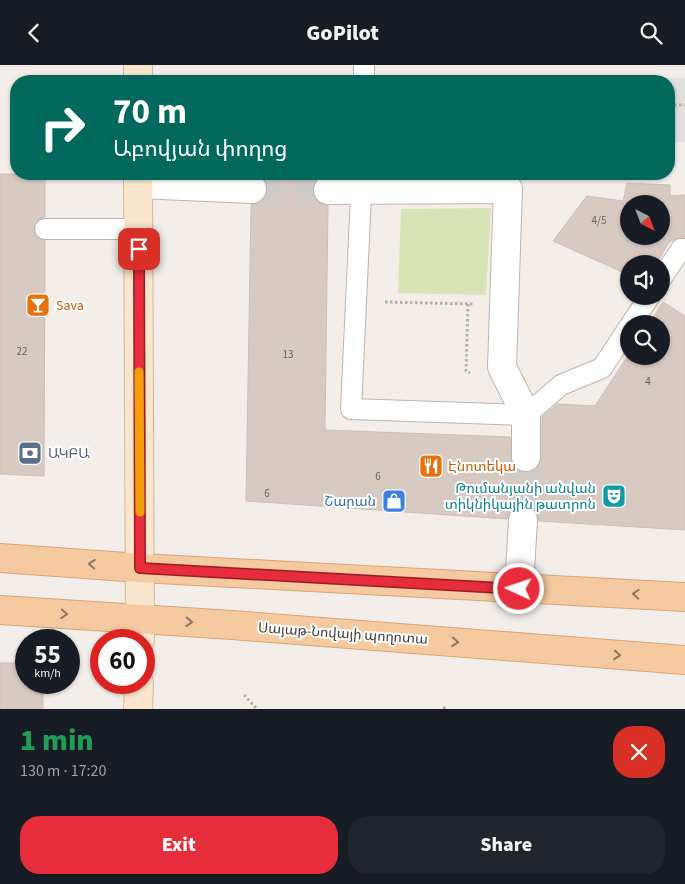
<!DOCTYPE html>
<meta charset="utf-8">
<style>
body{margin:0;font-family:"Source Sans 3","Noto Sans Armenian",sans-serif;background:#20242c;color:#f1f3f6;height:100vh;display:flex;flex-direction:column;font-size:19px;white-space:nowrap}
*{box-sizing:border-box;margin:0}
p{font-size:16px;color:#9ea1a6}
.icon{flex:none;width:28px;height:28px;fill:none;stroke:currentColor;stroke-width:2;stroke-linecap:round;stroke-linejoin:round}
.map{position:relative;height:644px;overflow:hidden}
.details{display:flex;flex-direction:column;background:#171b24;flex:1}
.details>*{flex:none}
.top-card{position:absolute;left:10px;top:10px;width:665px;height:105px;border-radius:20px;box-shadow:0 1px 4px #0004;background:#00695c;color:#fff;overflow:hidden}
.needle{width:32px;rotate:138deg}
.tools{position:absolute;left:620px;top:130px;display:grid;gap:10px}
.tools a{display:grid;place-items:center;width:50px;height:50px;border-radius:50%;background:#171b24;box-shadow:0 1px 4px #0004;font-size:25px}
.speed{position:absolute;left:15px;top:564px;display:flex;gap:10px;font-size:25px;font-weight:700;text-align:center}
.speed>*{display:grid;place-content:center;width:65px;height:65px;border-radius:50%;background:#171b24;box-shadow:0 1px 4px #0004;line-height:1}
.speed small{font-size:12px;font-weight:400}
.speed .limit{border:8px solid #d22;background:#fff;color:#111}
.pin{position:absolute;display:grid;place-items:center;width:42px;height:42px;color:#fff;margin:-21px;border-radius:10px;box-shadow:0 2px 8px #0006}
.me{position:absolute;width:55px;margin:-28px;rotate:273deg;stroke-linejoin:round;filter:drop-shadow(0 0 4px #0008)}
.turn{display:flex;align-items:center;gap:18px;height:105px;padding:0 20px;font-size:22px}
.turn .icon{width:65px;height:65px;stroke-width:2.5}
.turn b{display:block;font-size:35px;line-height:42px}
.round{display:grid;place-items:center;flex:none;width:52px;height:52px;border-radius:20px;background:#20242c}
.summary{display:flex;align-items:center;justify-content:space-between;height:85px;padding:0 20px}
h1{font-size:30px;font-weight:800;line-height:38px;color:#1e9e55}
.cta{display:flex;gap:10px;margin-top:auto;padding:10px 20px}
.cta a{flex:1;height:58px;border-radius:20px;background:#e72d3b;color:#fff;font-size:20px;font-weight:800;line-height:58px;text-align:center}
.cta a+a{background:#20242c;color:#f1f3f6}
header{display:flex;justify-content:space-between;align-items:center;height:65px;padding:0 20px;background:#171b24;font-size:22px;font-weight:800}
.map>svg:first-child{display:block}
</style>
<header><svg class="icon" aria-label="back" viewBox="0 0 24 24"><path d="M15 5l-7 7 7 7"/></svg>GoPilot<svg class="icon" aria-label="search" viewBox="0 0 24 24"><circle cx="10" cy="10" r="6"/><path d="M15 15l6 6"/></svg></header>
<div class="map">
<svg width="685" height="644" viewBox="0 0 685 644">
<rect width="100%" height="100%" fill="#f3eeea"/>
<!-- green -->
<path fill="#d9e4b6" d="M491,143L486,230L398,228L401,144Z"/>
<!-- parking -->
<path fill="#e2dfde" d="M638,12L685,13V77H669V16H638Z"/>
<!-- building -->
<path fill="#d7cac3" stroke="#cebeb4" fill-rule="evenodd" d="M0,109H45V152L39,154L33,164L35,170L45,176L44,411L0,409Z
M254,109H328L320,112L314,118L312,125L315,133L321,139L328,141L325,365L510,372L513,400L519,406L526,408L533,406L539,400L542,392V352L557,339L595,341L629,289V291H661V259H649L663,237L685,251V465L539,456L537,448L531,442L524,440L516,441L510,447L507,454L246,436L251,140L259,138L265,133L268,124L266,116Z
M627,118L670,120V131L685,130V172L670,176L656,199H629V210L553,176L587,131L623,136ZM629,139H661V171H629Z
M0,598H26V618H43V644H0Z"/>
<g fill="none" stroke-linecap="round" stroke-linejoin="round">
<!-- street-tunnel -->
<path stroke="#d0cbc6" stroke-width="28" stroke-dasharray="28 14" stroke-linecap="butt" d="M252,124L328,125
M523,455L526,392"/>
<!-- lane casing -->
<g stroke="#beb4ad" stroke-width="22">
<path id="lane" d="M364,16V0
M362,109L351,344L526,350L561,320L602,303L629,262
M45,164H139
M661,214L681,184H685
M631,259L650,231"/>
</g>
<!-- street casing -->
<g stroke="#beb4ad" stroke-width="30">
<path id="street" d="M138,119L252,124
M328,125L508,124L502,302L526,350V392
M519,523L523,455"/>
</g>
<!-- secondary casing -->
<g stroke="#d2b99f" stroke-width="30">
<path id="secondary" d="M138,0V16
M138,109L140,575
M138,644L139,618"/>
</g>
<!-- primary casing -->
<g stroke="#d9a271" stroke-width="30">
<path id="primary" d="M0,493L140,503L685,532
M0,545L232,560L685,595"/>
</g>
<!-- path -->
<path stroke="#beac9f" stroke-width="3" stroke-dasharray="2.5 2.5" stroke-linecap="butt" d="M669,40H685
M385,237L473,239
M468,239L466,306L470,308
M244,630L257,644
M444,644L445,640"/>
<!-- lane -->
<use href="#lane" stroke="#fff" stroke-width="20"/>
<!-- street -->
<use href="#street" stroke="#fff" stroke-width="28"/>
<!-- secondary -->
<use href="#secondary" stroke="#fae5cd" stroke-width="28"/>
<!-- primary -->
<use href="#primary" stroke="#f5caa0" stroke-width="28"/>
</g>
<!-- one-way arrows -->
<defs><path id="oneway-chevron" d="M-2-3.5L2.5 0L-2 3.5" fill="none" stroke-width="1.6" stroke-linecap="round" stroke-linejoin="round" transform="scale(1.25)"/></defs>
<g stroke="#8c7662">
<use href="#oneway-chevron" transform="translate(92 499) rotate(-176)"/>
<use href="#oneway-chevron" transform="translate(636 529) rotate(-177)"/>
<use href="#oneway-chevron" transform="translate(64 549) rotate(4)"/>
<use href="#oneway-chevron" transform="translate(189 557) rotate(3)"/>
<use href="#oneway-chevron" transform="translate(455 577) rotate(4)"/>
<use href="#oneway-chevron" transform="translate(617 590) rotate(4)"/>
</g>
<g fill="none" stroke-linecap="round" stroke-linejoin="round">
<!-- route casing -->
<g stroke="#961d26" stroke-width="12">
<path id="route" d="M139,184L140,503L519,524"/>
</g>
<!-- route -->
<use href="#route" stroke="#e72d3b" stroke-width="9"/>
<!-- slow -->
<path stroke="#f59e0b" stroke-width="9" d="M139,307L140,447"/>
</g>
<!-- icons -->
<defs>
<g id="bar-square" transform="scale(1.25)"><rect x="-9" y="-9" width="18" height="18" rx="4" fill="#e8710a" stroke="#fff"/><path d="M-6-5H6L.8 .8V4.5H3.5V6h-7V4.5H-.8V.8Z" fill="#fff"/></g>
<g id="bank-square" transform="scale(1.25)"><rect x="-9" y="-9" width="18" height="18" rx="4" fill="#5c6f8a" stroke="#fff"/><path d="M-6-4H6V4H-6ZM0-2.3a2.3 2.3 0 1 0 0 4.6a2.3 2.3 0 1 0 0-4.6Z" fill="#fff"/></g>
<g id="restaurant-square" transform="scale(1.25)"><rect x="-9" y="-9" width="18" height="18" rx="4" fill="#e8710a" stroke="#fff"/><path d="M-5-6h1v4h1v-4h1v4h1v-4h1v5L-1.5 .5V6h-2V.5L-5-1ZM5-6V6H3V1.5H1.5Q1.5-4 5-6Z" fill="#fff"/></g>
<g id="theatre-square" transform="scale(1.25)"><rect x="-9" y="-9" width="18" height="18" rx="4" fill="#0f9aa8" stroke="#fff"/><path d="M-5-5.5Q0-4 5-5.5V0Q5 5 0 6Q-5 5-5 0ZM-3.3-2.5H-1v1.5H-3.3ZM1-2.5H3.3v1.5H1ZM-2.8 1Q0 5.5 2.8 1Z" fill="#fff"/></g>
<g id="shop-square" transform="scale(1.25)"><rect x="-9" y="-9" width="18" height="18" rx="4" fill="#3f7fe0" stroke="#fff"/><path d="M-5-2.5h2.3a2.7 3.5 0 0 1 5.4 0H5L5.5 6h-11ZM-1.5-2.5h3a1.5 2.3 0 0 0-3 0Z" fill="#fff"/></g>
</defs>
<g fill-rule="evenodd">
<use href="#bar-square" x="38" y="240"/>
<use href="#bank-square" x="30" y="388"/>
<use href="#restaurant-square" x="431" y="401"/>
<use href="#theatre-square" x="614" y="431"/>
<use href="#shop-square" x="394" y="436"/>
</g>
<g text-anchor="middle" stroke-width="4" stroke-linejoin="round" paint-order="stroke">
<!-- number labels -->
<g font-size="11" fill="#6a615b">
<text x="599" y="159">4/5</text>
<text x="22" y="290">22</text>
<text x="288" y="293">13</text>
<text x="648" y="320">4</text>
<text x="378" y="415">6</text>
<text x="267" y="432">6</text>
</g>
<!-- food labels -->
<g font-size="14" fill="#c56008" stroke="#fff" text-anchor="start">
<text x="56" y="245">Sava</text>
<text x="448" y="406">Էնոտեկա</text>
</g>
<!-- service labels -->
<g font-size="14" fill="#4e5e75" stroke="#fff" text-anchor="start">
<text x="48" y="393">ԱԿԲԱ</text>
</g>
<!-- culture labels -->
<g font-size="14" fill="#0d838f" stroke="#fff" text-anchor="end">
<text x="596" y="428">Թումանյանի անվան<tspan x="596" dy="16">տիկնիկային թատրոն</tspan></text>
</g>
<!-- shop labels -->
<g font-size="14" fill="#366cbe" stroke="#fff" text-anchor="end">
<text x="376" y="441">Շարան</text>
</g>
<!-- street labels -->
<g font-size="14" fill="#463e38" stroke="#fff">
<text transform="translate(343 568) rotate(4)" y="5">Սայաթ-Նովայի պողոտա</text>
</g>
</g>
</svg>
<div class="tools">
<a><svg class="needle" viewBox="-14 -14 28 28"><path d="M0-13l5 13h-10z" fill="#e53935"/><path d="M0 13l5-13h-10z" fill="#9ea1a6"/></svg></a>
<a><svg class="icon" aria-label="sound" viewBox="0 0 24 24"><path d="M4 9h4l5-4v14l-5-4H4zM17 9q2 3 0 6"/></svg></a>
<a><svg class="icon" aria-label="search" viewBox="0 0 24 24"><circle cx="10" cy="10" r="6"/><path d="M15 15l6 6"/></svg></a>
</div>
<div class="speed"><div>55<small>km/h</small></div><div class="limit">60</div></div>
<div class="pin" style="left:139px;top:184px;background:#d93025"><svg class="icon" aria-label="arrive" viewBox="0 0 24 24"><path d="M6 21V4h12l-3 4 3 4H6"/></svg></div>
<svg class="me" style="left:519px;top:524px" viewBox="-20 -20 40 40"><circle r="17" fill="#e72d3b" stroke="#fff" stroke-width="3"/><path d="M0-11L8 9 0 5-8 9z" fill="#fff"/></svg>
<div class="top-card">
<div class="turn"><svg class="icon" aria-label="right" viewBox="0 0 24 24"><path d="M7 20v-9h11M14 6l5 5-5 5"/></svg><div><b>70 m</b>Աբովյան փողոց</div></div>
</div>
</div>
<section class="details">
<div class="summary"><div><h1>1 min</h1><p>130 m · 17:20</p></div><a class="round" style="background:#d93025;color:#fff"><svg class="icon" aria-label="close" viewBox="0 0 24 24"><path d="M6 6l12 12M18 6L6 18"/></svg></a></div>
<div class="cta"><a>Exit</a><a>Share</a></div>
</section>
